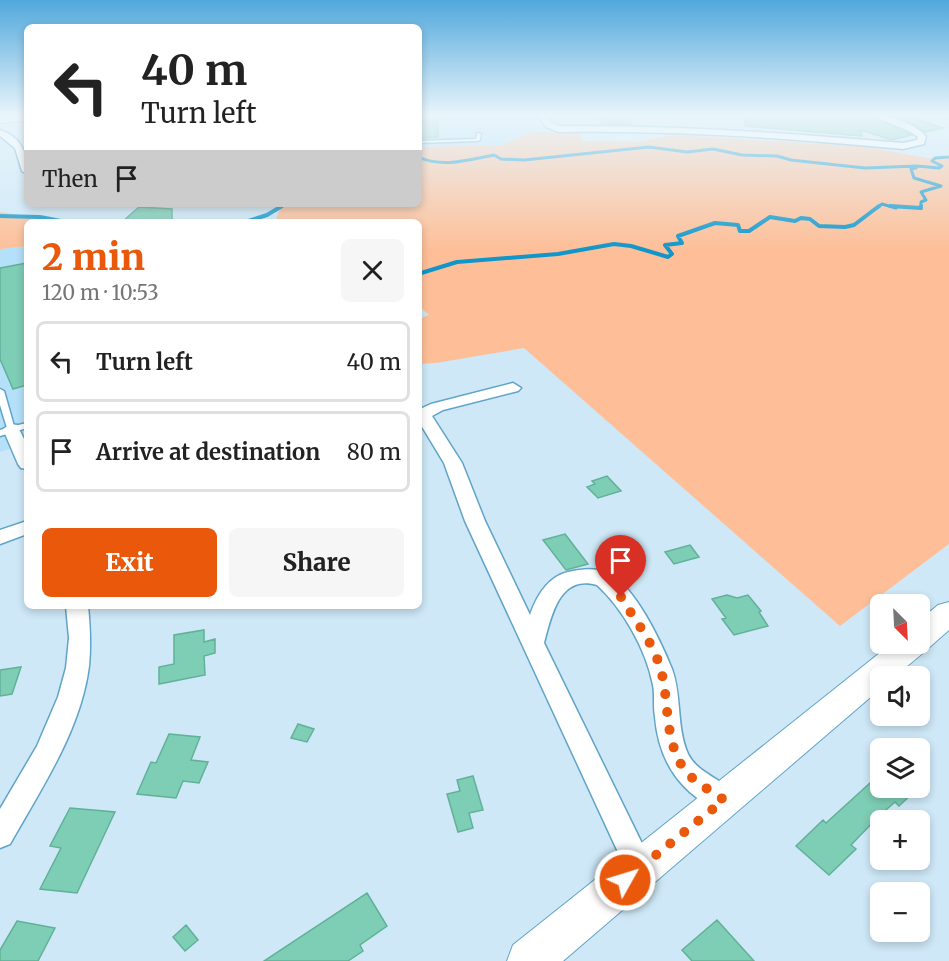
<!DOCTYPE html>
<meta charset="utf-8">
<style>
body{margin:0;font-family:Merriweather,serif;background:#f6f6f6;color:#222;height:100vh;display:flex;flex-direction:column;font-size:22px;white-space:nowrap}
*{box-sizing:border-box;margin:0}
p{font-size:20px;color:#767676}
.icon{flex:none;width:33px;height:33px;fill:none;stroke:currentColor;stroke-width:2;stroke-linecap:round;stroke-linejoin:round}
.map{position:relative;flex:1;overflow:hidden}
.drawer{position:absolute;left:24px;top:219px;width:398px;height:390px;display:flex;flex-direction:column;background:#fff;border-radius:9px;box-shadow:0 3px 9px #0003}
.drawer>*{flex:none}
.hud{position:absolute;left:24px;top:24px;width:398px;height:183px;border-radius:9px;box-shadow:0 3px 9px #0003;background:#fff;color:#222;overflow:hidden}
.needle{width:39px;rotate:156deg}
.tools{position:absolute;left:870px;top:594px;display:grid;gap:12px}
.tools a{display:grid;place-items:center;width:60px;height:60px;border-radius:9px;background:#fff;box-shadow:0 3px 9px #0003;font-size:30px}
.pin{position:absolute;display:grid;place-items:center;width:51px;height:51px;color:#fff;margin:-62px -26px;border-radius:50% 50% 50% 0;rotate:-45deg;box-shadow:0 0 6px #0007}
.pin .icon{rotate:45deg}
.me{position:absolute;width:66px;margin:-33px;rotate:51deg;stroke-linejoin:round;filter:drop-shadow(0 0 4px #0008)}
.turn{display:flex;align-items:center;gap:21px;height:126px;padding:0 18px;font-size:27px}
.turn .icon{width:78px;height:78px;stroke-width:2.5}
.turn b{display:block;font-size:42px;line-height:51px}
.then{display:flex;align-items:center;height:57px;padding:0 18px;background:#0003;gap:12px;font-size:22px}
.round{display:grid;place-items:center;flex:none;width:63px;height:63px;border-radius:9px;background:#f6f6f6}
.head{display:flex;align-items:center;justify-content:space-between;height:102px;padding:0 18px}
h1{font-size:36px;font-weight:800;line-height:45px;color:#ea580c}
.primary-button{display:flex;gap:12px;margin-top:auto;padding:12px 18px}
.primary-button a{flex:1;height:69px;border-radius:9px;background:#ea580c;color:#fff;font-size:24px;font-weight:800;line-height:69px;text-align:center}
.primary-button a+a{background:#f6f6f6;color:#222}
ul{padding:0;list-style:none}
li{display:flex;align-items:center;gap:18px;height:81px;margin:0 12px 9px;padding:0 6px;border:3px solid #e0e0e0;border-radius:9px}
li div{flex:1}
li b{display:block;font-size:22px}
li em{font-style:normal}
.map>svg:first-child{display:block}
</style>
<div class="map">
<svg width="949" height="961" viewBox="0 0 949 961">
<rect width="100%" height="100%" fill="#cee8f7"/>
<!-- built -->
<path fill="#b4e0f9" d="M532,116L539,128L503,145L419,147L418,118Z
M27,246V443L0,452V249Z"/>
<!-- green -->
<path fill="#febf98" d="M532,131L579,134L583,141L639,142L673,135L862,146L933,159L949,156V544L840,626L524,348L436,363L419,364V319L429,315L419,306L418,222H275L282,204H418L419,147L503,145Z
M0,212L59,222H27V246L0,249Z"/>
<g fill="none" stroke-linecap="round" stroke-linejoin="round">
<!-- stream-far1 -->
<path stroke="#1096ca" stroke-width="3" d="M418,157C443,168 468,160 494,155L501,159L524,160L649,147L687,152L713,149L742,155L777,156L791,160L865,168L917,166L939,168L942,166L932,161L935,158L949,157
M913,166L916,168L911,169L914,178L941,186L921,192L926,200L921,202V208
M279,208L285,204
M877,208L882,204L896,208"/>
<!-- stream -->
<path stroke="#1096ca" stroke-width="4" d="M890,206L921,208V206
M0,216L40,217L66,222
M245,222L267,215L282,206
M418,274L457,262L558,254L614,244L631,246L668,257L672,254L665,245L682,243L678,236L715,223L738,225L740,231H749L770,217L795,221L801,218L810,219L819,226L845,227L854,225L879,206"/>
</g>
<!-- building -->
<path fill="#7ecdb5" stroke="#61b199" stroke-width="1.5" d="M598,115H628L632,124H602Z
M745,115H869L911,135L892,140L861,130L862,136L745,126Z
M891,115H904L943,128L925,132L909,122Z
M418,121H438V137L418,138Z
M139,207L172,209V222H122Z
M27,263V385L13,389L0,359V268Z
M607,476L621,491L598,498L587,487L595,484L592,481Z
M565,534L588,564L566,570L543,540Z
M690,545L699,557L674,564L665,552Z
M727,595L737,598L748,595L761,611L759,612L768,626L734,635L722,619L726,618L712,599Z
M204,630V642L215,639V653L204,656L205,675L159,684V667L174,664V635Z
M21,667L12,694L0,696V670Z
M298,724L314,729L307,742L291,738Z
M169,734L200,737L191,760L208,762L199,783L183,781L176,798L137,794L151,762L156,763Z
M880,774V788H918L899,806L895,802L879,816L851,845L856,849L829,875L796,846L823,820L826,823Z
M473,776L483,810L469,813L473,828L458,832L447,794L460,791L457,780Z
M70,808L115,812L77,893L40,889L61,848L50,846Z
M367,893L387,926L360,945L363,951L348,961H264Z
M717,920L754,961H692L682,950Z
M17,921L55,928L38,961H0V950Z
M186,925L198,940L185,951L173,937Z"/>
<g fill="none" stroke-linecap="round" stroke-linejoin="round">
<!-- lane casing -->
<g stroke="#60a4c7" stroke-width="3">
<path id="lane" d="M477,133L481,134L480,140L478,141L418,143V141L476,139Z
M0,389L4,391L14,426L27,423V428L0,436V430L7,428L0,405Z"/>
</g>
<!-- street casing -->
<g stroke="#60a4c7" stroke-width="3">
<path id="street" d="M537,115H545L552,123L560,126C675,125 788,133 903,143L917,140L918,137L909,131L871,115C890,115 913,123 926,136L924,144L903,149C787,138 676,130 559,132L546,127Z
M942,115H949V119Z
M0,130C22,138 27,152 27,174L22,171L15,148L0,136Z
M513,383L521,388L518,391L443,410L432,416L462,463L485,521L530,615C537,595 548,577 568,572C582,569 596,567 609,574C635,586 661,642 672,669C682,696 676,726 688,754C699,776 728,779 737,800L733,809L724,812C681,796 659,762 655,717C653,706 655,695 653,685C646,649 623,609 597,585C559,574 551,617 544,643L654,868L650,878L640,882L630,878L465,521L444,463L418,420V410L431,404Z
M11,424L17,425L27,445V469L21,468L18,464L3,429Z
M27,521V534L0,544V530Z
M66,606H88C90,626 91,646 89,666C81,730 41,789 10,844L0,848V809L37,746L58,697L66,668L69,638Z"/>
</g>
<!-- secondary casing -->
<g stroke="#60a4c7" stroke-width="2">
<path id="secondary" d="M27,115V121L0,123V117Z
M949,602V630C931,646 914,661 895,676H880V689L563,961H507L513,945L891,644H920V620L938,605Z"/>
</g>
<!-- lane -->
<use href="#lane" fill="#fff" fill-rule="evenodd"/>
<!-- street -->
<use href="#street" fill="#fff" fill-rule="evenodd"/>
<!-- secondary -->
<use href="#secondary" fill="#fff" fill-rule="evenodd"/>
</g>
<!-- sky -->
<linearGradient id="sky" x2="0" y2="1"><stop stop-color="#51a8dc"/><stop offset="0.46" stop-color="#e9f5fb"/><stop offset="1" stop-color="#e9f5fb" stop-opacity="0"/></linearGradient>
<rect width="949" height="250" fill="url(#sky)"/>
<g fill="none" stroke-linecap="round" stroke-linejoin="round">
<!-- route -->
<path stroke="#ea580c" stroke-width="10" stroke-dasharray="0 18" d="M621,597C633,617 650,639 658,661C671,696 662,737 684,769C692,781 712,791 724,800L625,880"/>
</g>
</svg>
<div class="tools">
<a><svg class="needle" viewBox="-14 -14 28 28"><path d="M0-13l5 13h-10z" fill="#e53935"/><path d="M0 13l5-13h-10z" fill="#767676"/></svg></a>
<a><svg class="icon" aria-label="sound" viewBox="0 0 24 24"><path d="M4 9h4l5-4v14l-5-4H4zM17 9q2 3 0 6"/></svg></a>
<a><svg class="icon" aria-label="layers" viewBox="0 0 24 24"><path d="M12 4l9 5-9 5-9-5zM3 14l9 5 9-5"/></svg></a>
<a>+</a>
<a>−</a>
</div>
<div class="pin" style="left:621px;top:597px;background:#d93025"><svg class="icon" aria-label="arrive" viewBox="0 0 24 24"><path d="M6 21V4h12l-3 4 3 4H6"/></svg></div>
<svg class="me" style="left:625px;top:880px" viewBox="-20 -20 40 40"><circle r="17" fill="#ea580c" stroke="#fff" stroke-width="3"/><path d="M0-11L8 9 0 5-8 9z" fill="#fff"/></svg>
<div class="hud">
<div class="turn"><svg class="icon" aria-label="left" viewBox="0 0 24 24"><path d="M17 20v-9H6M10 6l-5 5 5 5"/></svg><div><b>40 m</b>Turn left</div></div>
<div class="then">Then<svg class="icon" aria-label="arrive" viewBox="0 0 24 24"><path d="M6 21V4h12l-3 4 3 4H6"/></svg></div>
</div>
<section class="drawer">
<div class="head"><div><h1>2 min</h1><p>120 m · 10:53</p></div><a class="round"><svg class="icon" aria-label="close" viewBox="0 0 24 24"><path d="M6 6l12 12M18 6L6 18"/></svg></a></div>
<ul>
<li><svg class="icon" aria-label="left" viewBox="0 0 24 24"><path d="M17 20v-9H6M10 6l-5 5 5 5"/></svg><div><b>Turn left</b></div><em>40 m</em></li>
<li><svg class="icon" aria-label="arrive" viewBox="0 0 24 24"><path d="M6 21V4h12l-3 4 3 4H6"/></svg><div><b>Arrive at destination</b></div><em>80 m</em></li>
</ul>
<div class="primary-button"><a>Exit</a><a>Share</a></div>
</section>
</div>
